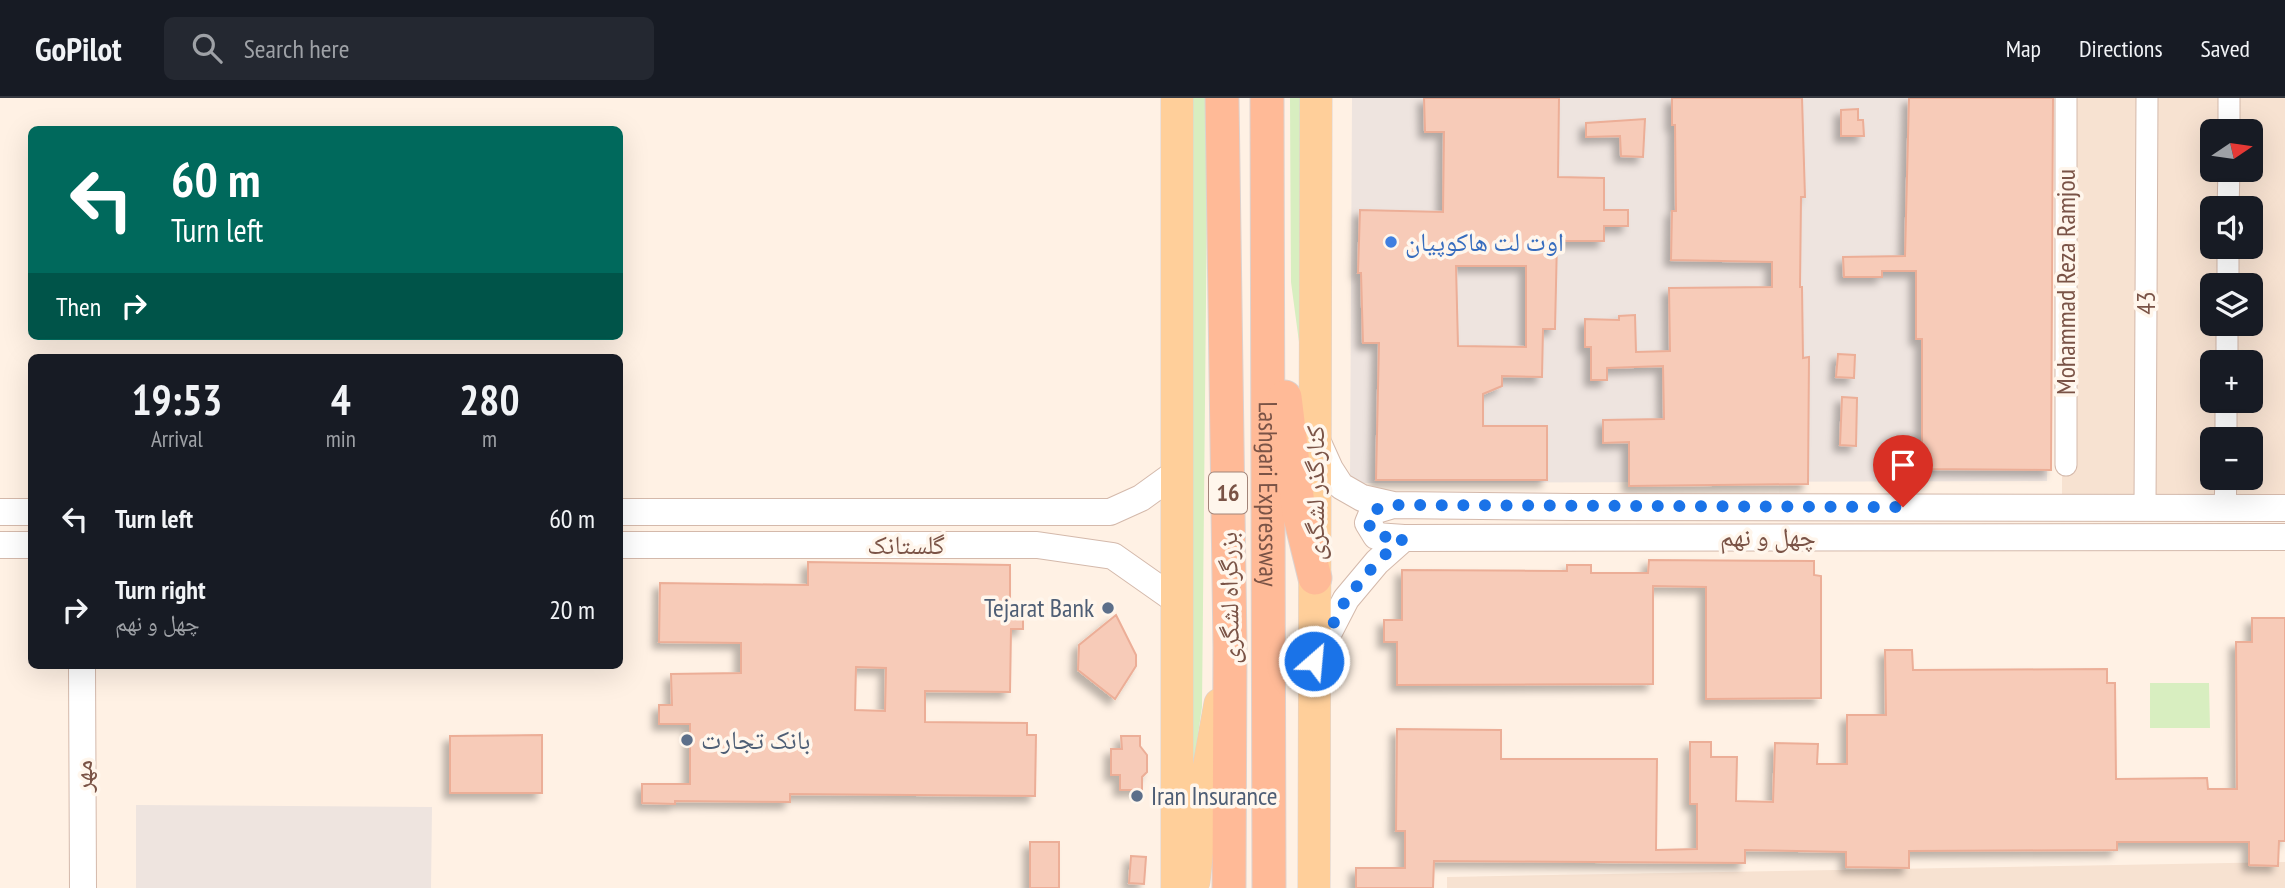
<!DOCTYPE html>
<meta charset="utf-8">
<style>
body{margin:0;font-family:"PT Sans Narrow","Noto Naskh Arabic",sans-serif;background:#242831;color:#f1f3f6;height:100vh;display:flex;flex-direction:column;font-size:26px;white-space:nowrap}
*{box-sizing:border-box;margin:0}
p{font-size:23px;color:#9ea1a6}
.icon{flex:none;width:38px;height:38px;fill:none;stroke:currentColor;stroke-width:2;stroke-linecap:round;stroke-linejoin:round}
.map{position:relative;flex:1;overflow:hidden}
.sheet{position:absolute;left:28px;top:256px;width:595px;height:315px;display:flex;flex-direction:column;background:#171b24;border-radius:10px;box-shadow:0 7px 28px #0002}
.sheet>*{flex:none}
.guide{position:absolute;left:28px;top:28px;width:595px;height:214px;border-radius:10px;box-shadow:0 7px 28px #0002;background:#00695c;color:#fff;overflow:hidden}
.needle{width:46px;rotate:77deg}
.buttons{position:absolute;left:2200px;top:21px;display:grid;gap:14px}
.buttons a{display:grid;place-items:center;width:63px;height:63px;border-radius:10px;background:#171b24;box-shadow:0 7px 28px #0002;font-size:35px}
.pin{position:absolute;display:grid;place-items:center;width:60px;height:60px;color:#fff;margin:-72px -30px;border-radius:50% 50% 50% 0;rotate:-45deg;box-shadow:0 0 7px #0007}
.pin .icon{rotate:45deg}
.me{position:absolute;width:77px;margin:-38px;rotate:27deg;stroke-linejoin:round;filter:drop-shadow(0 0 5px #0008)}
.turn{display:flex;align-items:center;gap:24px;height:147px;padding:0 28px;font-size:32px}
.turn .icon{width:91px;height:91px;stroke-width:2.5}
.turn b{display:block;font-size:49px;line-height:60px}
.then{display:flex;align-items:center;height:66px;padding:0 28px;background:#0003;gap:14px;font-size:26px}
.eta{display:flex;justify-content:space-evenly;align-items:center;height:119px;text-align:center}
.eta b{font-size:42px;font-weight:700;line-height:49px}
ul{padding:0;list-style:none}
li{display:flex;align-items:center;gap:21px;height:91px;padding:0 28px}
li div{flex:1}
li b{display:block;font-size:26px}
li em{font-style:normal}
header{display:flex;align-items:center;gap:42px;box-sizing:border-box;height:98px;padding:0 35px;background:#171b24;border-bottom:2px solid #363941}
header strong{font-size:33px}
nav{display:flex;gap:38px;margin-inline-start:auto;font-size:24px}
.search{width:490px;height:63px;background:#242831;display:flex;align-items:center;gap:18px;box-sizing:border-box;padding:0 24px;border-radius:10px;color:#9ea1a6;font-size:26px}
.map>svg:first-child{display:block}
</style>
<header>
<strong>GoPilot</strong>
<div class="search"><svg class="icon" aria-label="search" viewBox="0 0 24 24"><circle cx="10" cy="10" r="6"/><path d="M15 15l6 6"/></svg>Search here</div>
<nav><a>Map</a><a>Directions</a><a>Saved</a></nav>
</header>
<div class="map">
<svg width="2285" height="790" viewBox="0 0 2285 790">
<defs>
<filter id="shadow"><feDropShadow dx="-6" dy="6" stdDeviation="3.5" flood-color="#0004"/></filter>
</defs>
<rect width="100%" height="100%" fill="#fff1e4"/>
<!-- residential -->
<path fill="#f7e2d1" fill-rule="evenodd" d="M2062,0H2285V407H2062ZM2212,33H2250V72H2212ZM2212,110H2250V149H2212ZM2212,187H2250V226H2212ZM2212,264H2250V303H2212ZM2212,341H2250V380H2212Z
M2285,764V790H1447V779Z"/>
<!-- industrial -->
<path fill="#eee4df" d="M1352,0H2050L2047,383L1350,385Z
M136,707L432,709L431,790H136Z"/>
<!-- green -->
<path fill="#d8eec0" d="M1189,0H1208L1202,609L1189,699Z
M1290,0H1307V304L1291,184Z
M2150,585H2209L2210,630H2150Z"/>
<!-- building -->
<path fill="#f7cbb8" stroke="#ecae97" stroke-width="2" fill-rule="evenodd" filter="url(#shadow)" d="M1424,0H1559L1558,79L1604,80V112H1628V128H1604V143H1557L1555,231H1543L1542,279L1502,278V288L1483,296V328H1547V382H1376L1379,245H1363L1361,175H1358L1360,112L1443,114L1444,34H1425ZM1456,168H1526V249L1458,248Z
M1672,0H1802L1805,99H1801L1800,189H1802L1803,260L1809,259L1808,386L1629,388V344L1603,345V322L1664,321L1663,268L1607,270V282H1591V249H1585V221L1619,222V218L1635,217L1636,254L1670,253L1669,190L1772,189V164L1671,162L1672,113H1676L1675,27H1672Z
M1909,0H2053L2051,372L1922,371V241H1916V173H1882V179H1844L1843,159L1905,158Z
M1858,11V22H1863L1864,38H1841V12Z
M1645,21L1643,59L1621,58L1620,38L1586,39V25Z
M1838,256L1855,257L1854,280L1836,279Z
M1842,299L1857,300L1856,348L1840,347Z
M1649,462L1814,463V477L1821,478V600L1706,601V489L1653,488V586L1397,587V544H1384V522H1402V472L1567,473V467H1591V475H1648Z
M808,464L1010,467V515L1023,516V531H1011L1010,594L925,593V624L1027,625V637H1036L1035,698L790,696V704L675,703V706L642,705V686H690V626H659V607H672L671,576L741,575V545L659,544L660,485L808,487ZM856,569L886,570L885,613L855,612Z
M1116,517L1136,557V568L1115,601L1078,572L1079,547Z
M2252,520H2285V743H2279L2278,768L2249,767V744H2117V752L1909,753V770L1846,769V754L1745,752V765L1434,763L1433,790H1356V770H1405V733H1396L1397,631L1501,632V661H1657L1656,752L1697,751V706H1690V644H1711V659H1737L1736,703L1773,704L1775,645L1818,646L1817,666H1847V617H1886L1885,552H1912L1913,572L2107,571V585H2115L2116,681L2207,680L2208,691H2237L2236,544H2252Z
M542,637V695H450V638Z
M1121,638H1140V648L1147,657V674L1142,679V692H1120V677H1111V651H1122Z
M1030,744H1059V790H1030Z
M1131,758L1146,759L1144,786L1129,785Z"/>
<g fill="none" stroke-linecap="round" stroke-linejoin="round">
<!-- minor casing -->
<g stroke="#d4b9ab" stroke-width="23">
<path id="minor" d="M2229,33V0
M2228,110L2229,72
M2228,187V149
M2227,264V226
M2226,341V303
M2066,367V0
M2145,410L2147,0
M2225,410L2226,380"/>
</g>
<!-- tertiary casing -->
<g stroke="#d4b9ab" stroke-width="28">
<path id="tertiary" d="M1316,340L1330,371L1341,388L1362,400L1393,407L1574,409L2285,410
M1393,407L1373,413L1368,425L1376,438L1404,440L2285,439
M0,414H32
M620,414H1110L1141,400L1177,374
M0,447H32
M620,447H1037L1113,458L1177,503
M1314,563L1346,501L1377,464L1404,440
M82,567L83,790"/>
</g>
<!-- primary casing -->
<g stroke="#dcd2cf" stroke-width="33">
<path id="primary" d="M1194,783L1202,707L1220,606
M1177,790V0
M1314,790L1316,0"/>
</g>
<!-- trunk casing -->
<g stroke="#dcd2cf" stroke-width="35">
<g id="trunk">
<path d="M1222,0L1230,549L1229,790"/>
<path id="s1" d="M1267,0L1269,790"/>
<path d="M1285,299L1299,415L1315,480"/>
</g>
</g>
<!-- minor -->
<use href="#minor" stroke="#fff" stroke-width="21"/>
<!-- tertiary -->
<use href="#tertiary" stroke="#fff" stroke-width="26"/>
<!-- primary -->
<use href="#primary" stroke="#ffcf9a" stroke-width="32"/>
<!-- trunk -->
<use href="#trunk" stroke="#ffba97" stroke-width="33"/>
</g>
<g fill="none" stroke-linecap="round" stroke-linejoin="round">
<!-- route -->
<path stroke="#1a73e8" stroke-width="12" stroke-dasharray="0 21.6" d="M1314,563L1346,501L1377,464L1404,440L1376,438L1368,425L1373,412L1393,407L1903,409"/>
</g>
<!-- markers -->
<circle fill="#3f7fe0" stroke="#fff6ec" stroke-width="2.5" cx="1391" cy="144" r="7"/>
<g fill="#5c6f8a" stroke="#fff6ec" stroke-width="2.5">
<circle cx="1108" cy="510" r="7"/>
<circle cx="687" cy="642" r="7"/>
<circle cx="1137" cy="698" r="7"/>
</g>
<g text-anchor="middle" stroke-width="7" stroke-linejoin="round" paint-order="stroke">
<!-- shield labels -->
<rect fill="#fff6ec" stroke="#a28478" stroke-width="2" x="1209" y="374.5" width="38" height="41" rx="5"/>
<g font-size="24" font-weight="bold" fill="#7a5346">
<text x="1228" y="403">16</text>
</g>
<!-- shop labels -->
<g font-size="26" fill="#366cbe" stroke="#fff6ec" text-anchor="start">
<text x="1405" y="153">اوت لت هاکوپیان</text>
</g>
<!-- street labels -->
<g font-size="26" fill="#7a5346" stroke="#fff6ec">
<text transform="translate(2066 184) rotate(-90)" y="9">Mohammad Reza Ramjou</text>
<text transform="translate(2146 205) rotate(-90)" y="9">43</text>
<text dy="9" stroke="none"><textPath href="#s1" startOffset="396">Lashgari Expressway</textPath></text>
<text transform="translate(1315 395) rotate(-90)" y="9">کنارگذر لشگری</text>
<text x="1768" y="448">چهل و نهم</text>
<text x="906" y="456">گلستانک</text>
<text transform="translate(1229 500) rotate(-91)" y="9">بزرگراه لشگری</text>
<text transform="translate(83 678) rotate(-90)" y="9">مهر</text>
</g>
<!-- service labels -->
<g font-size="26" fill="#4e5e75" stroke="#fff6ec" text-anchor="start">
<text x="1094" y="519" text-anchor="end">Tejarat Bank</text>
<text x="701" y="651">بانک تجارت</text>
<text x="1151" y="707">Iran Insurance</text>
</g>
</g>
</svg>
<div class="buttons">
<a><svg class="needle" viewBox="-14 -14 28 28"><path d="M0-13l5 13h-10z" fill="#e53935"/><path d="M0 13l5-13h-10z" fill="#9ea1a6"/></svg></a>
<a><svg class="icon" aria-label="sound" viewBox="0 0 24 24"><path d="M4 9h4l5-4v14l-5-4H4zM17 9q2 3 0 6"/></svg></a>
<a><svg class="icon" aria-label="layers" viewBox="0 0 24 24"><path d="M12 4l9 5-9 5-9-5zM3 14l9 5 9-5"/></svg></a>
<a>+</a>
<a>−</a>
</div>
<div class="pin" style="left:1903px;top:409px;background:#d93025"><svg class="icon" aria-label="arrive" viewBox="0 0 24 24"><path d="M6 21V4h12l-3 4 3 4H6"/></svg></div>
<svg class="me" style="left:1314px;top:563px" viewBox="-20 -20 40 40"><circle r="17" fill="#1a73e8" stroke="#fff" stroke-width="3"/><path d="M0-11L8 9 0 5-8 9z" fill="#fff"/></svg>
<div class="guide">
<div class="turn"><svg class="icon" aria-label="left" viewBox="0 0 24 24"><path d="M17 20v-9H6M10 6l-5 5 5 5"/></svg><div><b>60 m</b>Turn left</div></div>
<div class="then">Then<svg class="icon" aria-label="right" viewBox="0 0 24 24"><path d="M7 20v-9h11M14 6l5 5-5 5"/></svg></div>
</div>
<section class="sheet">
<div class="eta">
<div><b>19:53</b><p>Arrival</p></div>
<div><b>4</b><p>min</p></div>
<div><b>280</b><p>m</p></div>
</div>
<ul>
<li><svg class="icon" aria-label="left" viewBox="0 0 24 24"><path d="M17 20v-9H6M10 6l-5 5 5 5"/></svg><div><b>Turn left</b></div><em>60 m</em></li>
<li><svg class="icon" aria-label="right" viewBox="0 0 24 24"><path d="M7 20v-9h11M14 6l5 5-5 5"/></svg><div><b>Turn right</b><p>چهل و نهم</p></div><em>20 m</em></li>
</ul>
</section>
</div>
